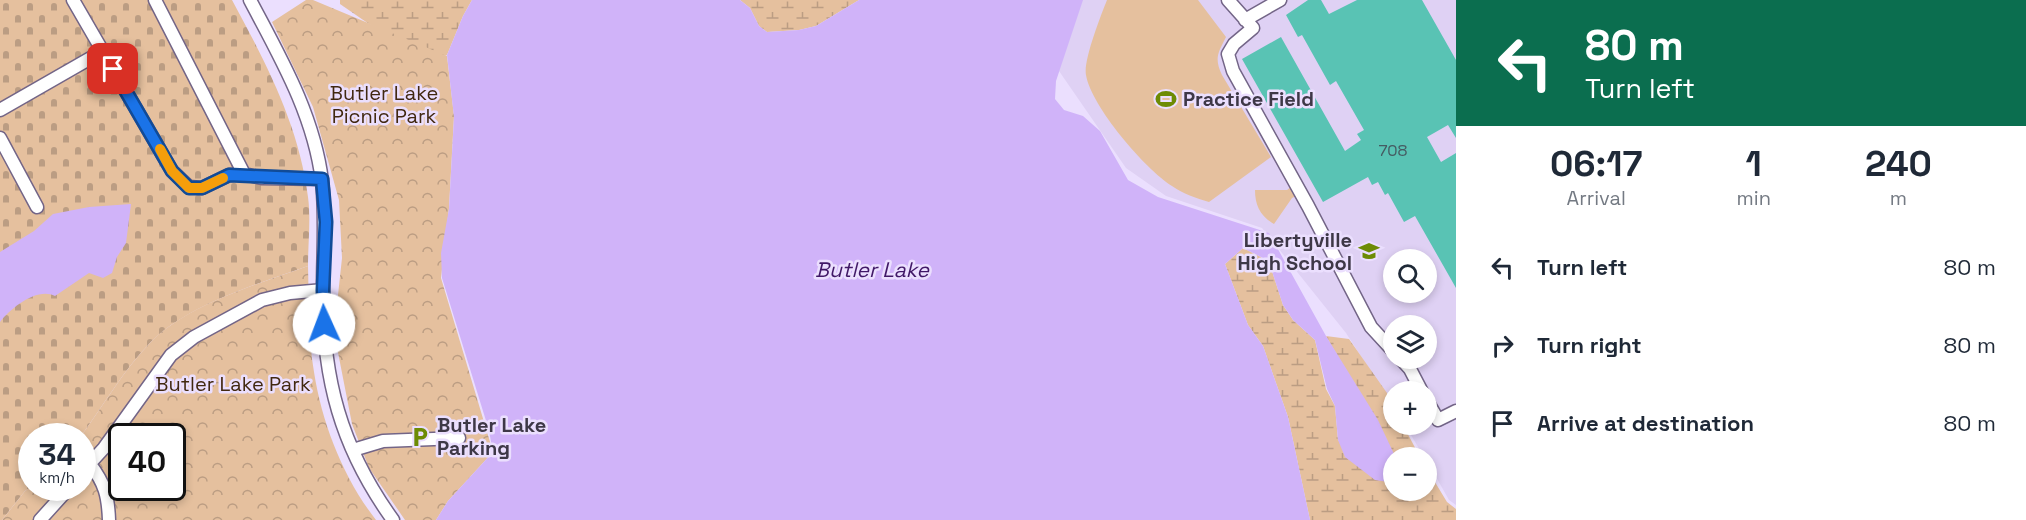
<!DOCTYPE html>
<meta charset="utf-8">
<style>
body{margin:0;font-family:"Space Grotesk",sans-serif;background:#f6f6f7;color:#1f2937;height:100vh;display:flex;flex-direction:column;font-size:22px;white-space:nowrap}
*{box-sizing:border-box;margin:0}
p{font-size:20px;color:#747a83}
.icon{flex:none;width:33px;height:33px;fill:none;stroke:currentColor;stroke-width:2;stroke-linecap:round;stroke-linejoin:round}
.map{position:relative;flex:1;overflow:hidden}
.sheet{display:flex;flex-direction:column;background:#fff;width:570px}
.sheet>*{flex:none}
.top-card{background:#0b6e4f;color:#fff;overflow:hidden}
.controls{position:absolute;left:1383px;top:249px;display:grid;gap:12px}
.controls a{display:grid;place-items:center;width:54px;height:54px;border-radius:50%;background:#fff;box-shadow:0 3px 9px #0003;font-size:30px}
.speed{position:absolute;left:18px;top:423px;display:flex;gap:12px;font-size:30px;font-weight:700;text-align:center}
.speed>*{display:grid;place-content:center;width:78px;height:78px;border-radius:50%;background:#fff;box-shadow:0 3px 9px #0003;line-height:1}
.speed small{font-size:15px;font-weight:400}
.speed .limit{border:3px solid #111;border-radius:9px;background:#fff;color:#111}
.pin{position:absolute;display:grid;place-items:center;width:51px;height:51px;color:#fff;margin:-26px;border-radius:12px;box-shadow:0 3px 9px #0006}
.me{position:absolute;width:66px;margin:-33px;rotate:358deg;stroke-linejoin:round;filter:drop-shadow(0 0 4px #0008)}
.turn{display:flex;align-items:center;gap:21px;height:126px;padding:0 30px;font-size:27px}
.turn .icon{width:78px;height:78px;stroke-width:2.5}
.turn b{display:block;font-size:42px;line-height:51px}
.eta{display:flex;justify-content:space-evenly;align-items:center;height:102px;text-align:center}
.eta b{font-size:36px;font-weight:700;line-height:42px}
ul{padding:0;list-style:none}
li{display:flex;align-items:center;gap:18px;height:78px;padding:0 30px}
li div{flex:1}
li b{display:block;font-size:22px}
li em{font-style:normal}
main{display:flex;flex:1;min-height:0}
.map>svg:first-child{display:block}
</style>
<main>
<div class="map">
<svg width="1456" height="520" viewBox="0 0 1456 520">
<defs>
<pattern id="wetland-marsh" width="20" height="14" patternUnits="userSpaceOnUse" patternTransform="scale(1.5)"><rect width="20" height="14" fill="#e5c09e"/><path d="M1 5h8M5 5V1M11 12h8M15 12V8" fill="none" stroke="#bb9d83"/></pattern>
<pattern id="cemetery-stones" width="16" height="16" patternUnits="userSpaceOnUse" patternTransform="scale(1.5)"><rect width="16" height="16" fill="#e5c09e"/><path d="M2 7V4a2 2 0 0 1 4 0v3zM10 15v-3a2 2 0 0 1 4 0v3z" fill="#bb9d83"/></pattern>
<pattern id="park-crowns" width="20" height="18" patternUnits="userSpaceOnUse" patternTransform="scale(1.5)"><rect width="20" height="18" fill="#e5c09e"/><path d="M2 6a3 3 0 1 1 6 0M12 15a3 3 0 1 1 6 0" fill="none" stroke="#bb9d83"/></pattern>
</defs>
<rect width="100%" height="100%" fill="#ebdffe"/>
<!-- built -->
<path fill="#dfd1f4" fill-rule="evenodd" d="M1010,0H1456V505L1449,500L1427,461L1426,458L1424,457L1405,425L1426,424V392H1394L1393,406L1346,333L1262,228L1166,196L1126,168ZM1394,260H1426V292H1394ZM1394,326H1426V358H1394Z"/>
<!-- wetland -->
<path fill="url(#wetland-marsh)" d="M340,0H472L463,16L447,55L442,57L369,24L340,4Z
M740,0H859L816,26L799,30L767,32L759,26L750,8Z
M1243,248L1261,257L1271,268L1283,305L1293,320L1315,340L1326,389L1335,406L1338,440L1388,482L1393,477L1394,490H1426L1427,469L1447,502L1456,509V520H1310L1288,417L1263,346L1248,325L1225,264Z
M1326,336L1349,339L1387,393L1393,406L1394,424L1403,425L1420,457H1395Z"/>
<!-- cemetery -->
<path fill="url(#cemetery-stones)" d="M0,0H232C266,63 299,125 308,197C311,219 308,243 308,266C258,284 186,305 149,344C123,371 103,406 81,436H32L31,487L25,491L2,520H0Z"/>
<!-- park -->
<path fill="url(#park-crowns)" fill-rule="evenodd" d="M306,0H313L447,56L454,116L449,208L441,278L493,452L448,501L436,520H405L369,468L352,424L334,332L342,258L339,200L313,107L272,22Z
M308,266C309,301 308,337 314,372C322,424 344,479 376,520H2L25,491L31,487L82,488V436H81C103,406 123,371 149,344C185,305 258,284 308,266ZM122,436H172V488H122Z"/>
<!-- pitch -->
<path fill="#e5c09e" d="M1107,0H1198L1226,37C1218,53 1214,58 1222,75L1271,157L1209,202C1196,198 1183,194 1172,186C1145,169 1091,106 1086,75C1083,61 1101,15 1107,0Z
M1291,187L1296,196L1292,198L1274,224C1260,216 1255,205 1255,190H1287Z"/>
<!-- water -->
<path fill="#d0b3f9" d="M472,0H740L750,8L759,26L767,32L799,30L816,26L859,0H1083L1056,81L1055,99L1064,110L1083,116L1100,131L1128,180L1158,197L1269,233L1326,336L1378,420L1395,456L1393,477L1388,482L1375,480L1345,457L1338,440L1335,406L1327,389L1315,340L1293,320L1283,305L1271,268L1261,257L1243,248L1225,264L1248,325L1263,346L1288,417L1310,520H436L448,501L493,452L489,431H485V426L487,424L442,278L441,253L449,209L454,117L447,55L463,16Z
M131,204L126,243L117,257L112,273L103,278L89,273L55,296C37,287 11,308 0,322V252L34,231L53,214L89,207Z"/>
<!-- building -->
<path fill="#59c3b4" d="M1308,0H1321L1329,14L1357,0H1422L1456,60V138L1448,125L1427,137L1441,162L1456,153V288L1415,216L1404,222L1388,193L1385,195L1378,182L1372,185L1368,177L1323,202L1242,59L1281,37L1345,151L1361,140L1357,134L1364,130L1336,81L1330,85L1302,35L1298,37L1286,15Z"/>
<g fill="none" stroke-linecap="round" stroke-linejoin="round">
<!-- minor casing -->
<g stroke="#736587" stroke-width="15">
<path id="minor" d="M73,0L172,171L189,187L202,188L229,175L244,174
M155,0L244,174L262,178L322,179
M250,0C280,57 314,115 322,181C326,217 323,253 323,289C322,378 341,448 393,520
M1228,0L1253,28L1234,44L1228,54L1233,71L1308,206L1371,327L1394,352
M1245,20L1280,0
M0,110L103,51
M0,138L37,207
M1400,358L1410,369L1422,392
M1426,399L1438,420L1456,411
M353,450L383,441L459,438
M90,464C105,484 108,495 109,520
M82,472L104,448L171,355L194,337L262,300L290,293L323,290
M40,520L69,488"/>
</g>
<!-- minor -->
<use href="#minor" stroke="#fff" stroke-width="12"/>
</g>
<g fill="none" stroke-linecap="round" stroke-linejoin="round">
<!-- route casing -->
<g stroke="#114b97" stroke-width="15">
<path id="route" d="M113,69L172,171L189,188H202L229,175L322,179L326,222L323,290L324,324"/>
</g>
<!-- route -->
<use href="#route" stroke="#1a73e8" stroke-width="10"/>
<!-- slow -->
<path stroke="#f59e0b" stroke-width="10" d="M160,149L172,171L189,188H202L223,178"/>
</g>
<!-- icons -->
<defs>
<g id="stadium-bare" transform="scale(1.62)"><path d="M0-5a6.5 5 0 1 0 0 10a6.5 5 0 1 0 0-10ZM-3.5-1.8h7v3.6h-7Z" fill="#6d8b05" stroke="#ebdffe" stroke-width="2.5" paint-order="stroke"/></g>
<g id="school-bare" transform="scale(1.62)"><path d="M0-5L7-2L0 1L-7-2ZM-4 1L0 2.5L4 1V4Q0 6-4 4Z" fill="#6d8b05" stroke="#ebdffe" stroke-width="2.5" paint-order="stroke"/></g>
<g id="parking-bare" transform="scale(1.62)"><path d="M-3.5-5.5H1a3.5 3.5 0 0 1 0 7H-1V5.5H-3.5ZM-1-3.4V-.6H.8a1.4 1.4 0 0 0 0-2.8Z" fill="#6d8b05" stroke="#ebdffe" stroke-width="2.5" paint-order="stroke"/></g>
</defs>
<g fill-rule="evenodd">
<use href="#stadium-bare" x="1166" y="99"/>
<use href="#school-bare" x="1369" y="251"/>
<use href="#parking-bare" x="420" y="437"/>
</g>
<g text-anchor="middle" stroke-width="5" stroke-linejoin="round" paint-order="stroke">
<!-- number labels -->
<g font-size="16" fill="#455b62">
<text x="1393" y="156">708</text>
</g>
<!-- park labels -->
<g font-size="20" fill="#412810" stroke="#ebdffe">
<text x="384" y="100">Butler Lake<tspan x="384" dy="23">Picnic Park</tspan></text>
<text x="233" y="391">Butler Lake Park</text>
</g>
<!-- poi labels -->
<g font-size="20" font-weight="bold" fill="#3e3847" stroke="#ebdffe" text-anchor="start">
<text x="1183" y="106">Practice Field</text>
<text x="1352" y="247" text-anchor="end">Libertyville<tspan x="1352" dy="23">High School</tspan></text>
<text x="437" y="432">Butler Lake<tspan x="437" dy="23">Parking</tspan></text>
</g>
<!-- water labels -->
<g font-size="21" font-style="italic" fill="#411867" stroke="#ebdffe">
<text x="872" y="277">Butler Lake</text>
</g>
</g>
</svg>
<div class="controls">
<a><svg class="icon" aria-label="search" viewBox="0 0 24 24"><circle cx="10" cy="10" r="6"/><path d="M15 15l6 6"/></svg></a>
<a><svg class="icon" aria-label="layers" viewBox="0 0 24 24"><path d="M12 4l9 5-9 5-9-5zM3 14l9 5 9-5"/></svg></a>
<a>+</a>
<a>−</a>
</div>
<div class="speed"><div>34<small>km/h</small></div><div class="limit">40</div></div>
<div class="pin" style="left:113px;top:69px;background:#d93025"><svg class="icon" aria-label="arrive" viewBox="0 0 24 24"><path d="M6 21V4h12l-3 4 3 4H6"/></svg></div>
<svg class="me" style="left:324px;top:324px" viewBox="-20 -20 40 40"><circle r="19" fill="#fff"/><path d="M0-13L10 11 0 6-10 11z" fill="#1a73e8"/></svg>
</div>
<section class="sheet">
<div class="top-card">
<div class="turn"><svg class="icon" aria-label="left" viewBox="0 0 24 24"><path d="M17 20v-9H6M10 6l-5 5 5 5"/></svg><div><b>80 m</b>Turn left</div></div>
</div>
<div class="eta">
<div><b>06:17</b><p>Arrival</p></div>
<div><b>1</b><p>min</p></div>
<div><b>240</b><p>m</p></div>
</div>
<ul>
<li><svg class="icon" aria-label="left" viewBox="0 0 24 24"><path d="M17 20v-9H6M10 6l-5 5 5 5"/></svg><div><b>Turn left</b></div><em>80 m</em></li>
<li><svg class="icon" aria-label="right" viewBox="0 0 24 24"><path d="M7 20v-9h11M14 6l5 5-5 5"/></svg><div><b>Turn right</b></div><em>80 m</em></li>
<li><svg class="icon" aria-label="arrive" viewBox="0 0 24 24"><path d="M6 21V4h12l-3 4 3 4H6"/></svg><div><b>Arrive at destination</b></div><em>80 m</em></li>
</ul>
</section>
</main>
